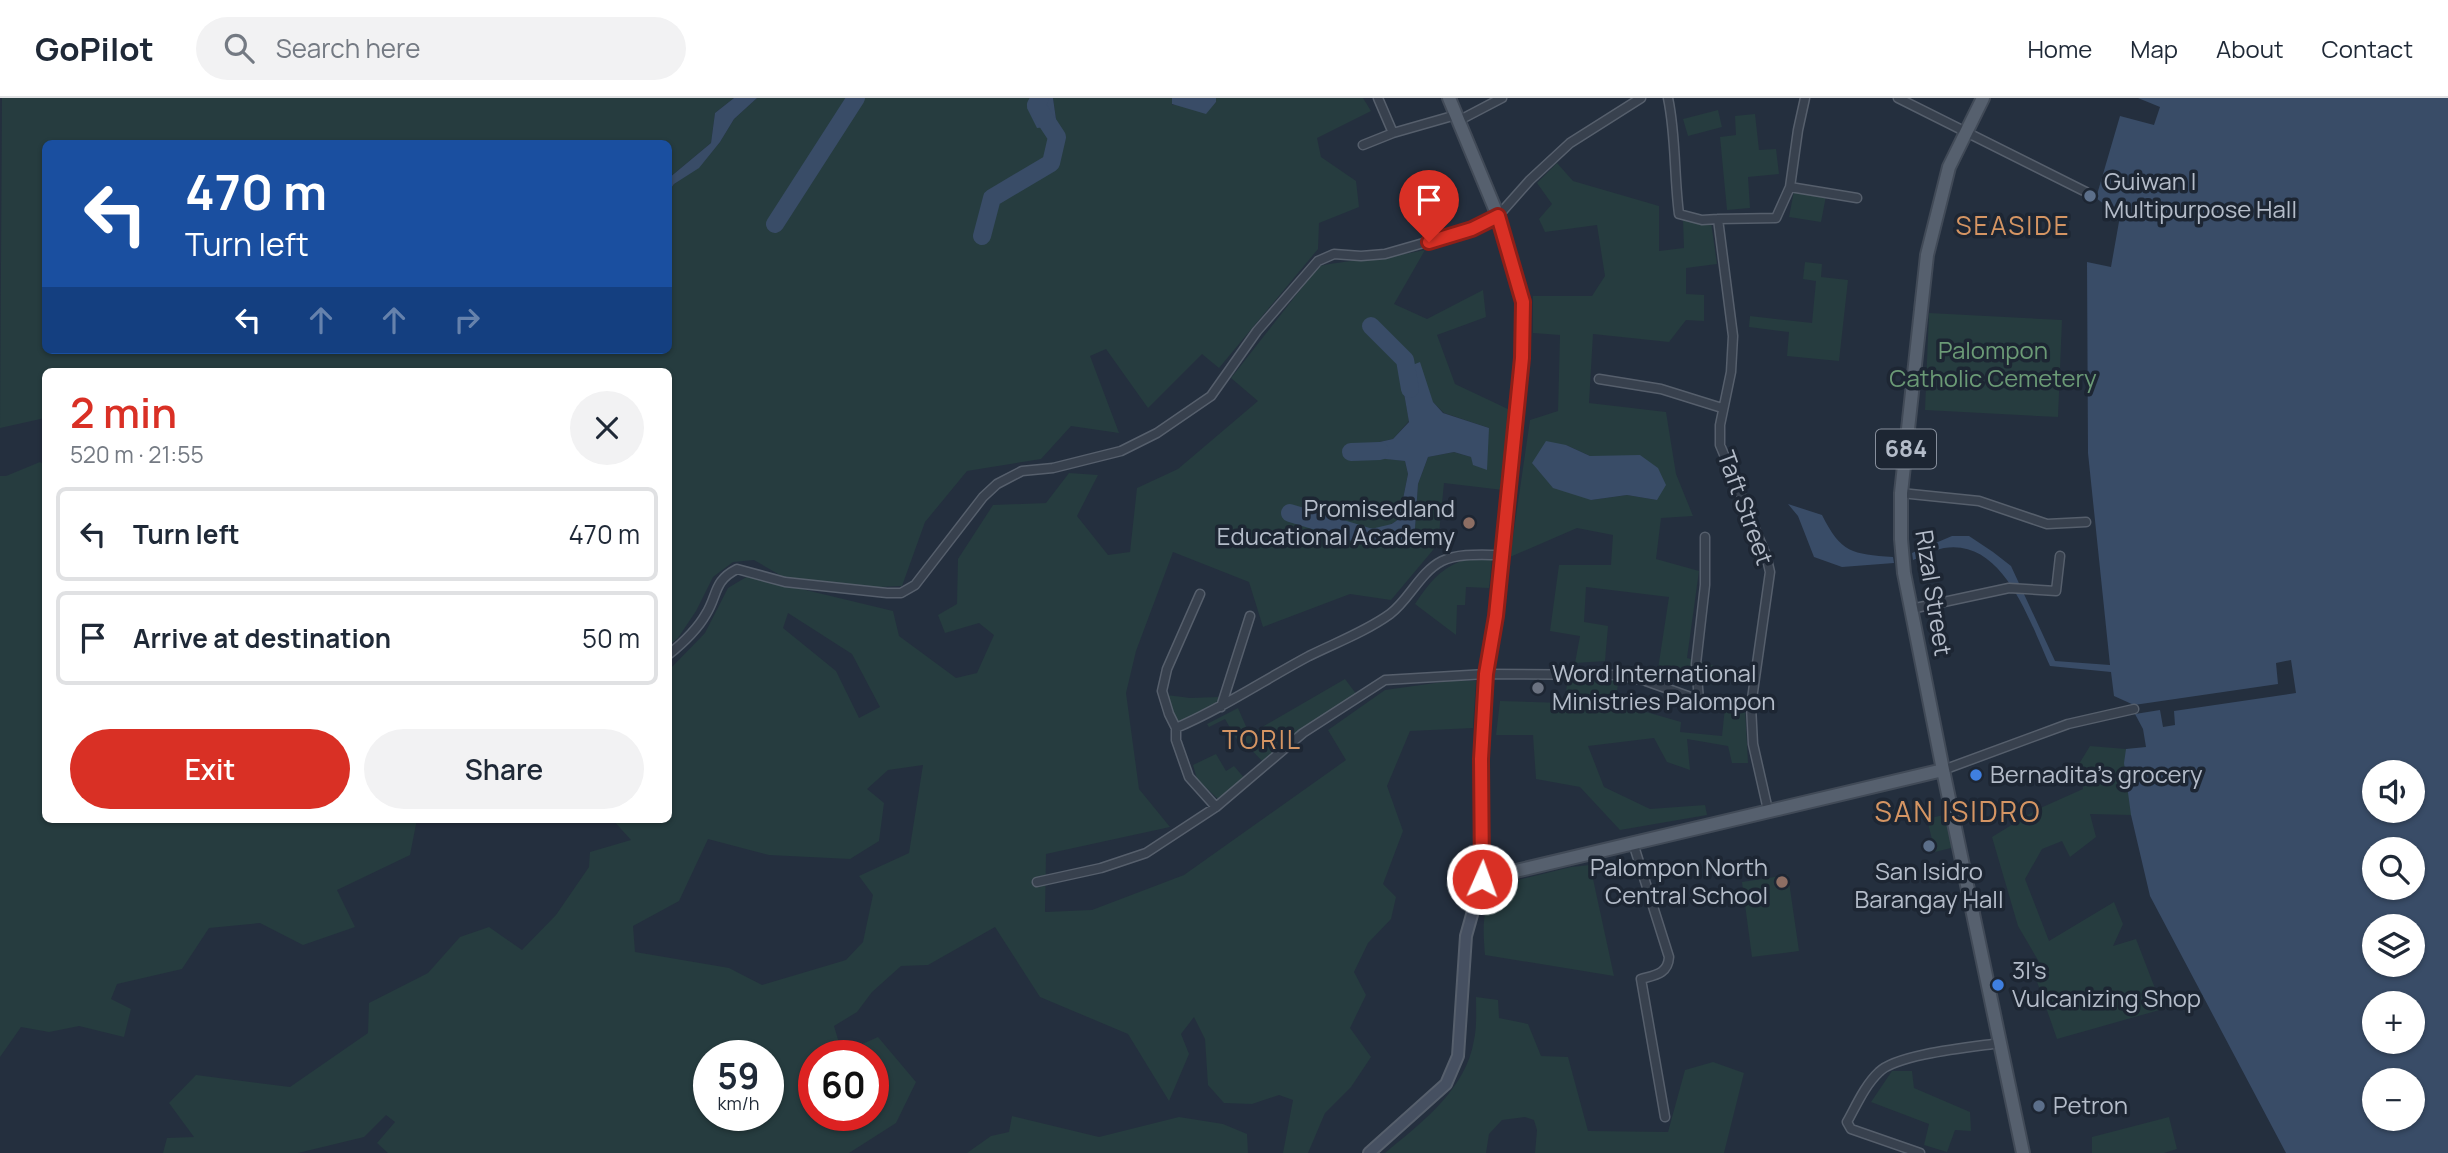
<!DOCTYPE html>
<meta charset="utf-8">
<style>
body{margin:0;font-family:Manrope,sans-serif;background:#f2f2f3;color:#1f2937;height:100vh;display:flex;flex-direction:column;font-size:26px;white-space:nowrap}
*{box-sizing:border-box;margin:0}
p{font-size:23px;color:#747a83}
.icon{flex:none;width:38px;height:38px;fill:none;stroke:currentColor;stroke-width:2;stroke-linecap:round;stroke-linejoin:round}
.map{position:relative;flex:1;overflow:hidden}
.details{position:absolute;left:42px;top:270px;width:630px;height:455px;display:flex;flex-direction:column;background:#fff;border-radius:10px;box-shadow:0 2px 5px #0004}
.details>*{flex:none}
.top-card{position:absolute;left:42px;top:42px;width:630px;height:214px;border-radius:10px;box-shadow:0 2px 5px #0004;background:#1a4fa0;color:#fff;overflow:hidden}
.fabs{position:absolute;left:2362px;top:662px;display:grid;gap:14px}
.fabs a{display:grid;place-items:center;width:63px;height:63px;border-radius:50%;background:#fff;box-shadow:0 2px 5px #0004;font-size:35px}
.speed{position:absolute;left:693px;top:942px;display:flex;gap:14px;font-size:35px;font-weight:700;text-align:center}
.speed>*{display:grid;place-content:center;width:91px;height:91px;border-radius:50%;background:#fff;box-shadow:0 2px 5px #0004;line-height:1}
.speed small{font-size:18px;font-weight:400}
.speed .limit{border:10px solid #d22;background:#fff;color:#111}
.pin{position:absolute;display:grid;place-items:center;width:60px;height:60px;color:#fff;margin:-72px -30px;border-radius:50% 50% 50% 0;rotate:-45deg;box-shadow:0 0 7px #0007}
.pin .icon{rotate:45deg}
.me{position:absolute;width:77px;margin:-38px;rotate:2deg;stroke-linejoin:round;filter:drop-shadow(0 0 5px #0008)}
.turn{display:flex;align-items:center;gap:24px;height:147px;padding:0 28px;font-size:32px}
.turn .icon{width:91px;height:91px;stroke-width:2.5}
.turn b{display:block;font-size:49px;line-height:60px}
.lanes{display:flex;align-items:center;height:66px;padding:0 28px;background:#0003;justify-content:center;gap:35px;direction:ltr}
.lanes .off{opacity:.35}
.round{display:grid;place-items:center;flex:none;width:74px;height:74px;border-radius:37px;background:#f2f2f3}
.headline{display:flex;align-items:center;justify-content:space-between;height:119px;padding:0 28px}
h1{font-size:42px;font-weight:600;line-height:52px;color:#d93025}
.button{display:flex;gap:14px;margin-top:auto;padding:14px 28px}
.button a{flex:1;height:80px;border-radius:42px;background:#d93025;color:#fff;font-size:28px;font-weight:600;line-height:80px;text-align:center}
.button a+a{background:#f2f2f3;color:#1f2937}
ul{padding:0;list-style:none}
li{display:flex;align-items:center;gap:21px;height:94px;margin:0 14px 10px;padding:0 14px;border:4px solid #e0e1e3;border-radius:10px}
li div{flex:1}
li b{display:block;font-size:26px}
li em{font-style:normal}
header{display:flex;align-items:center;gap:42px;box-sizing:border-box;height:98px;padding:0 35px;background:#fff;border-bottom:2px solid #e0e1e3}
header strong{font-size:33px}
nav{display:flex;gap:38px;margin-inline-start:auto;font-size:24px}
.search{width:490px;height:63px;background:#f2f2f3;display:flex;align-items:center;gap:18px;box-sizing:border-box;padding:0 24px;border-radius:38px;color:#747a83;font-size:26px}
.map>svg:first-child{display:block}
</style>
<header>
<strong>GoPilot</strong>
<div class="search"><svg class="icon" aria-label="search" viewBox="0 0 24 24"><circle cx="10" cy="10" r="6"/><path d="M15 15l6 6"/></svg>Search here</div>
<nav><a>Home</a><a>Map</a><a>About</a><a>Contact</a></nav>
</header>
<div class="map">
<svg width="2448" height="1055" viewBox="0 0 2448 1055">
<rect width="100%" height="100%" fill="#242f3e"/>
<!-- green -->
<path fill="#263c3f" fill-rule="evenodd" d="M2,0H734L715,15L711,45L669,80L668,46H46V252H668L669,93L674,86L699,69L720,44L734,21L757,0H1030L1028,11L1057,28L1053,0H1172V7L1216,5V0H1363L1371,13L1317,40L1321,59L1356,83L1359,109L1319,125L1318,151L1219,270L1202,256L1148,310L1106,251L1090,258L1119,335L1071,328L1041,361L967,373L925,424L902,488L859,490L785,480L754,462L733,464L713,479L696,513L678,540L669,547L668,273H46L45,320L0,330Z
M1718,12L1722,29L1688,38L1683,21Z
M1755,16L1759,52L1776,51L1779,76L1748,79L1750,110L1727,112L1720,39L1736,37L1735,18Z
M1557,65L1573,83L1659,108V153L1684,150L1683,120L1711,124L1717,166L1686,170V196L1704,197V223L1686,222L1669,244L1593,236L1589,305L1666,314L1676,376L1693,418L1661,420L1656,461L1699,473L1687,560L1722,570L1717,588L1658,571L1669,499L1586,489L1584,524L1608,528L1605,563L1575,565L1580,538L1550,533L1559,467H1611L1613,437L1577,430L1510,459L1530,322L1558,313L1560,237L1533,235V198H1592L1605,178L1597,127L1545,134L1539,121L1552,106L1537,85ZM1566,347L1590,358L1657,402L1627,397L1591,402Z
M1794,93L1826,98L1821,124L1789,119Z
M1425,152L1394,206L1427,221L1483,192L1486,219L1437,237L1455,286L1510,312L1503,392L1444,385L1438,446L1391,502L1350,496L1263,529L1249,484L1173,454L1136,553L1126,595L1139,691L1170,729L1046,756L1045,814L1092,812L1184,777L1346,662L1328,632L1385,592L1457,582L1476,583L1473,630L1410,633L1387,688L1403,733L1383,786L1396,799L1391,821L1368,845L1354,874L1366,897L1350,930L1371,959L1351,989L1325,1015L1308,1055H1283L1293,1002L1279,997L1252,1006L1224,1005L1208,987L1205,941L1194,919L1181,936L1189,956L1169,1003L1128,936L1040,899L995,829L928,867L901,868L872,894L857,914L834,928L842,955L878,939L916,984L896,1025L849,1055H388L377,1045L395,1024L386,1017L364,1039L298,1055H163L167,1040L194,1039L169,1005L196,977L290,989L368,935L369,905L428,875L460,839L489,829L522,852L556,817L589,769L590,754L631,742L612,721H668L669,572L705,535L728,490L748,478L893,513L899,538L956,580L977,575L994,537L979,525L945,535L938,517L957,506L958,461L993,407L1046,405L1069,375L1098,377L1077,418L1108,457L1130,454L1137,390L1178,371L1258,303L1231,280L1319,168C1354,161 1389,160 1425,152ZM1400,272L1444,315L1489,330L1471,359L1454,354L1428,359L1418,386L1415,431L1393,440L1356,439L1357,431L1383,432L1399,421L1408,376L1405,363L1357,357V349L1393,341L1409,323ZM788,515L852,556L880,609L859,620L836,573L783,530ZM923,667L909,755L859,778L873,797L863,844L846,862L762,887L729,870L635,854L633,828L679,803L708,741L769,757L850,761L879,743L884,705L867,691L888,672ZM709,957H768V1017H709ZM814,957H873V1017H814Z
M1805,164L1822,166L1821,179L1848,182L1839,263L1787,258L1789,234L1749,229L1750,218L1812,225L1816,183L1803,181Z
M1929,215L2062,222L2058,319L1925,312Z
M40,364L46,368V721H417L410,757L337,792L355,829L303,847L260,825L209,830L182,871L117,886L111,901L131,911L124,939L79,928L49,934L21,929L0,959V378H6Z
M1467,461L1492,462L1489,490L1466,489L1465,507H1457L1456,537L1415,506C1431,483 1440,470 1467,461Z
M1619,580L1615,605L1681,624L1680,634L1722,638L1725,609L1745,611L1748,665H1732L1728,648L1687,641L1690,672L1667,664L1654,640L1588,648L1604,689L1650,711L1705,707L1707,717L1620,732L1580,689L1536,681L1533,637H1496L1500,603L1564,605L1568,581Z
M1345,581L1357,597L1264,665L1241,641L1237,642L1225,621L1209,629L1207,626L1238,610L1248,633L1257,632Z
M1167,597L1190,600L1219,599L1217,608L1180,625L1174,622Z
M2090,648L2126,651L2156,649L2146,732L2131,717L2090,716L2096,739L2070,759L2062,743L2042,751L2025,781L2049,843L2114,804L2123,826L2113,848L2136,841L2163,911L2057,941L2033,872L2042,869L2018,828L1992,739L2036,712L2083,691L2079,666Z
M1216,656L1226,673L1234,668L1246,682L1219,702L1197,681L1193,667Z
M1951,715L1959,748L1935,754L1927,721Z
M1590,767L1614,878L1485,857C1483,832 1481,809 1497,787L1571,769Z
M1788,777L1799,853L1752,859L1742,784Z
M1476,899L1498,902L1499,920L1528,926L1541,958L1568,959L1588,1033L1668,1034L1685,972L1713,964L1744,975L1724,1055H1535L1537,1032L1534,1022L1525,1019L1502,1022L1489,1036L1486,1055H1385C1421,1025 1466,992 1474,942C1477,929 1476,913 1476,899Z
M1892,973H1912L1914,990L1970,1014L1971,1033L1955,1032L1947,1054L1924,1047L1929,1026L1871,1004Z
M1012,1018L1099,1039L1179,1019L1223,1026L1247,1036L1248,1055H967L991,1038L1009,1034Z
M2169,1019L2177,1051L2164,1055H2092V1039Z"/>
<!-- water -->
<path fill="#394c67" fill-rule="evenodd" d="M734,0H757L734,21L720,44L699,70L674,86L669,93V80L711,45L715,15Z
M1030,0H1053L1057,28L1037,30L1027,10Z
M1172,0H1216V4L1206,16L1172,6Z
M2138,0H2448V1055H2286L2150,798L2131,717L2124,665L2126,651L2146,649L2143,631L2135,616L2134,607L2114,598L2111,574L2050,568C2030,525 2004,440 1944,450C1933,452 1923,458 1913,462L1912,455L1952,438H1969L1993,454L2011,468L2055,563L2110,567L2088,355L2087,164L2111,169L2120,118L2096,100L2120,18L2154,27L2160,9ZM2375,674H2413V712H2375ZM2375,751H2413V789H2375ZM2375,828H2413V866H2375ZM2375,905H2413V943H2375ZM2375,982H2413V1020H2375Z
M1420,264L1433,304L1443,315L1489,330L1487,372L1473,367L1471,359L1454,354L1428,359L1418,386L1415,431L1393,440L1356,439L1357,431L1383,432L1399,421L1408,376L1405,363L1357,358V349L1393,341L1409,324L1400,272Z
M1546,343L1566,347L1590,358L1640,357L1658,370L1666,387L1657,402L1627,397L1591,402L1553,390L1532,365Z
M1788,406L1822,417C1841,455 1852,456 1893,459L1894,465L1842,469L1814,459L1798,418Z"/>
<!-- pier -->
<path fill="#242f3e" d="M2291,562L2296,595L2174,613L2175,627L2163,629L2160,612L2135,616L2134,607L2278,586L2276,565Z"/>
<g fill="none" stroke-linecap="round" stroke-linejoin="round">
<!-- river -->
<path stroke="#394c67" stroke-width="18" d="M775,126L856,0
M982,138L992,100L1051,65L1057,39L1036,7L1040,0
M1371,228L1405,262L1410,291
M1351,354L1380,353
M1290,415L1372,440L1397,434"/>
<!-- street casing -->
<g stroke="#565f6c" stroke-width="11">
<path id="street" d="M1378,0L1393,35
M1668,0C1676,37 1674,78 1679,116L1702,122L1718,121
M1898,0L2086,94
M1458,23L1502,0
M1363,47L1393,35L1456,17
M1790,89L1857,100
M1599,281L1661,291L1722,310
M1901,395L1979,403L2047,426L2086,424
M1200,496L1167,571L1162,593L1169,616L1176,630V642L1189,679L1216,709
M1911,511L2009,490L2056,493L2060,458
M668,557C683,545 697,532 706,516C718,497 713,483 737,471L785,484L887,495H901L915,487L983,399L997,386L1022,373L1053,370L1121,353L1157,335L1211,298L1257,233L1318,163L1334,156L1361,158L1385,156L1472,131L1498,118L1530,82L1570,45L1641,0
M1699,602L1696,566L1705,487V439
M1221,609L1250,518
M1176,630C1223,610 1264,582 1309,558C1335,545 1365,534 1390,516C1409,502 1420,474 1442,463C1459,455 1482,457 1500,457
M1943,672L2068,626L2134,611
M1768,712L1753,646L1751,608L1770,474L1766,457L1720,347V327L1731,274L1733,238L1718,121L1776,120L1790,89L1798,32L1805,0
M1633,745L1669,859C1668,876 1655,877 1641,881L1665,1019
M1037,784L1101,770L1146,755L1216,709L1303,635L1385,582L1486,576L1618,577L1643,582L1699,602L1751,608
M1920,1055L1851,1031L1847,1024C1856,1008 1865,987 1879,974C1897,956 1973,949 2000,945"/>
</g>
<!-- secondary casing -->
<g stroke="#565f6c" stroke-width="14">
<path id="secondary" d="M1369,1055L1446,986L1458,958L1466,838L1482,781"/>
</g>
<!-- primary casing -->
<g stroke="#414a57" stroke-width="16">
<path id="primary" d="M1449,0L1498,118L1523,204L1522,260L1496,518L1486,576L1481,661L1482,781L1943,672
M1983,0L1949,69L1927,157L1901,395V441L1904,475L1943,672L2023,1055"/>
</g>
<!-- street -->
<use href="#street" stroke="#38414e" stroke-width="8"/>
<!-- secondary -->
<use href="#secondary" stroke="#465061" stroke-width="10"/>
<!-- primary -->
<use href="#primary" stroke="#56606e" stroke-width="12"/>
</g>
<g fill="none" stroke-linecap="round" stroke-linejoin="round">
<!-- route casing -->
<g stroke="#8d1f18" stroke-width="18">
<path id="route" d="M1429,144L1472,131L1498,118L1523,204L1522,260L1496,518L1486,576L1481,661L1482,781"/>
</g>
<!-- route -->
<use href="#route" stroke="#d93025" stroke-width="12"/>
</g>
<!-- markers -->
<g fill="#5c6f8a" stroke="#1d2633" stroke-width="2.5">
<circle cx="2090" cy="98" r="7"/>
<circle cx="1929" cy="748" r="7"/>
<circle cx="2039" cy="1008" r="7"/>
</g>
<g fill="#8d6e63" stroke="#1d2633" stroke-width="2.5">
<circle cx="1469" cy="425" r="7"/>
<circle cx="1782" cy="784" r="7"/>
</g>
<circle fill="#6b7280" stroke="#1d2633" stroke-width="2.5" cx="1538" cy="590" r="7"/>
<g fill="#3f7fe0" stroke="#1d2633" stroke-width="2.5">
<circle cx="1976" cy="677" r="7"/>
<circle cx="1998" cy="887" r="7"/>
</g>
<g text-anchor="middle" stroke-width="7" stroke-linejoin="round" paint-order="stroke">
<!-- shield labels -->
<rect fill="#1d2633" stroke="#878f9c" stroke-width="2" x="1876" y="331.5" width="60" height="39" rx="5"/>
<g font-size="23" font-weight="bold" fill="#b4bcc9">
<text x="1906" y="359">684</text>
</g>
<!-- poi labels -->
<g font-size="24" fill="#b4bcc9" stroke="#1d2633" text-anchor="start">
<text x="2104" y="92">Guiwan I<tspan x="2104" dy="28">Multipurpose Hall</tspan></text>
<text x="1455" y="419" text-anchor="end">Promisedland<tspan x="1455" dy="28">Educational Academy</tspan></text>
<text x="1552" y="584">Word International<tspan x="1552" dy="28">Ministries Palompon</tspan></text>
<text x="1990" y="685">Bernadita's grocery</text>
<text x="1768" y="778" text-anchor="end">Palompon North<tspan x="1768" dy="28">Central School</tspan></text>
<text x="1929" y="782" text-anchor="middle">San Isidro<tspan x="1929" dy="28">Barangay Hall</tspan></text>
<text x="2012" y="881">3I's<tspan x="2012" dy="28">Vulcanizing Shop</tspan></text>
<text x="2053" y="1016">Petron</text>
</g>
<!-- park labels -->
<g font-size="24" fill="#6b9a76" stroke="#1d2633">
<text x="1993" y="261">Palompon<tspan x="1993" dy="28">Catholic Cemetery</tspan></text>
</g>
<!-- street labels -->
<g font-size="24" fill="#b4bcc9" stroke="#1d2633">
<text transform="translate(1745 410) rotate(70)" y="8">Taft Street</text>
<text transform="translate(1933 495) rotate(81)" y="8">Rizal Street</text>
</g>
<!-- neighbourhood labels -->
<g font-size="26" letter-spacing="2" fill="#d59563" stroke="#1d2633">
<text x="2013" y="137">SEASIDE</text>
<text x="1262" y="651">TORIL</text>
</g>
<!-- quarter labels -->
<g font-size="28" letter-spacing="2" fill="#d59563" stroke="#1d2633">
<text x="1958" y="724">SAN ISIDRO</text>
</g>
</g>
</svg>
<div class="fabs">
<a><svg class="icon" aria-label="sound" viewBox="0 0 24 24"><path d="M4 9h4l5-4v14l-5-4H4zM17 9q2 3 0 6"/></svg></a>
<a><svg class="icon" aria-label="search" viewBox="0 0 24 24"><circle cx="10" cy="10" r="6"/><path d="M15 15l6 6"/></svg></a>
<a><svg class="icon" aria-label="layers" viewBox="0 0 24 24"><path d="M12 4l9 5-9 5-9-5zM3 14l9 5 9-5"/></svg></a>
<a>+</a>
<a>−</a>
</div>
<div class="speed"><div>59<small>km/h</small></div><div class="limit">60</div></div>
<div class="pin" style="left:1429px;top:144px;background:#d93025"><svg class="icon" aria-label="arrive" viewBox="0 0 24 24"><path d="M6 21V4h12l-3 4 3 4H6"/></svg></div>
<svg class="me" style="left:1482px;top:781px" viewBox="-20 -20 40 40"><circle r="17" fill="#d93025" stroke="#fff" stroke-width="3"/><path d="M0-11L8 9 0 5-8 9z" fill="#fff"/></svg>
<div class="top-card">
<div class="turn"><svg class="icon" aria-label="left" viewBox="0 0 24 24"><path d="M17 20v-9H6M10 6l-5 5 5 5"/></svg><div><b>470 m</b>Turn left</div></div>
<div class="lanes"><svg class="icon" aria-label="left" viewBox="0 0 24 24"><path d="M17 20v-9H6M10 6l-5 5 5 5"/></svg><svg class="icon off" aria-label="ahead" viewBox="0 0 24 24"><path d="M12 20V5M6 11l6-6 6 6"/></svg><svg class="icon off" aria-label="ahead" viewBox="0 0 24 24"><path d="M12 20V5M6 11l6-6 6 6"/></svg><svg class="icon off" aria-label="right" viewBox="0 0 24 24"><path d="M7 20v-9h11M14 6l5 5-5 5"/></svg></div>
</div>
<section class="details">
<div class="headline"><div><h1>2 min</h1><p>520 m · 21:55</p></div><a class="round"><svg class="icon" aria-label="close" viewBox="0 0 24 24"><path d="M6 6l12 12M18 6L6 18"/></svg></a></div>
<ul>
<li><svg class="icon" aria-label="left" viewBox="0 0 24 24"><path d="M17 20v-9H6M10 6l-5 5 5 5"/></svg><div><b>Turn left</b></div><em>470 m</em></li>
<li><svg class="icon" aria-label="arrive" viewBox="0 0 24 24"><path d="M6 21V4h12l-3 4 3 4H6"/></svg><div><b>Arrive at destination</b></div><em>50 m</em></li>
</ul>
<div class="button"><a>Exit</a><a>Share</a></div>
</section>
</div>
